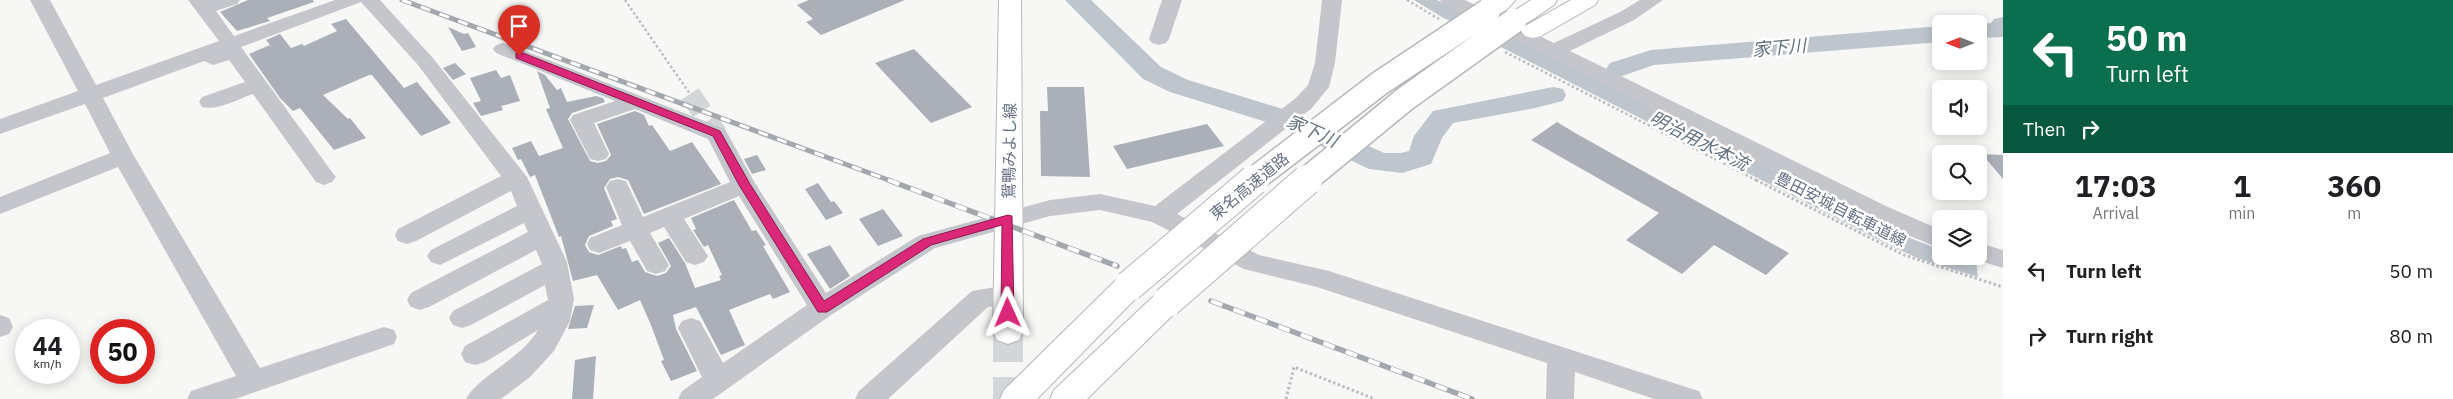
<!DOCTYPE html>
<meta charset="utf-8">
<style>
body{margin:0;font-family:"IBM Plex Sans","Noto Sans JP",sans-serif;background:#f2f2f2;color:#202124;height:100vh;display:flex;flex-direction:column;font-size:19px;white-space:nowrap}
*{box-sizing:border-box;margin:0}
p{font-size:16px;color:#757577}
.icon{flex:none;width:28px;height:28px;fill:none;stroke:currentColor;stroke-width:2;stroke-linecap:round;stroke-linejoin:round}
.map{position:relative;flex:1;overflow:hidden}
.panel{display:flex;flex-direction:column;background:#fff;width:450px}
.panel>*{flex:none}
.guide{background:#0b6e4f;color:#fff;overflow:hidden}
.needle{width:32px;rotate:270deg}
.fabs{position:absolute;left:1932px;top:15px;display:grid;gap:10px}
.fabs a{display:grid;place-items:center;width:55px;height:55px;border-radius:8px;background:#fff;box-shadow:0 2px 12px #0003;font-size:25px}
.speed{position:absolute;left:15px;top:319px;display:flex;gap:10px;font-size:25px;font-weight:700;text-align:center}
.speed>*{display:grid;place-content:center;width:65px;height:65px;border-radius:50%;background:#fff;box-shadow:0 2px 12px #0003;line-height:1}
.speed small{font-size:12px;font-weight:400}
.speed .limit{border:8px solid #d22;background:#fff;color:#111}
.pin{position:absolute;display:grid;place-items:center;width:42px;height:42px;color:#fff;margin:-51px -21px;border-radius:50% 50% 50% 0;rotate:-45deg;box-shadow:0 0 5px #0007}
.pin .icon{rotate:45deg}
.me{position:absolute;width:55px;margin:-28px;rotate:359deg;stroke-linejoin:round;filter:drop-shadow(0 0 4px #0008)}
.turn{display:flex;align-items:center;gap:18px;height:105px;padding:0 20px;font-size:22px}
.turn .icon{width:65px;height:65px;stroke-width:2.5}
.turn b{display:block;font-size:35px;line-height:42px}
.then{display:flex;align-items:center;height:48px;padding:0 20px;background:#0003;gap:10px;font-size:19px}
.eta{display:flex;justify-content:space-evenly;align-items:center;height:85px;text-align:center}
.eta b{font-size:30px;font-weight:700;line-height:35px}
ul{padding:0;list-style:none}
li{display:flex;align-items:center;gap:15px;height:65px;padding:0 20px}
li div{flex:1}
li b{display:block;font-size:19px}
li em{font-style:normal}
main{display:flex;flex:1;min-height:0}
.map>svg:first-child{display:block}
</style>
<main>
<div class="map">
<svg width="2003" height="399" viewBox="0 0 2003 399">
<rect width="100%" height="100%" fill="#f7f8f5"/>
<!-- water -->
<path fill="#bec5cc" d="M1414,0H1437L1902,235L1941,250V256H1964L1976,260L1978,277L1920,259L1893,247L1440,16Z"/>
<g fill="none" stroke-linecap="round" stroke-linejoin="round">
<!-- river -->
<path fill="#bec5cc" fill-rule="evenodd" d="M1065,0H1091L1161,67L1188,80L1299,114L1384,153H1401L1409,151L1414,136L1433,111L1553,87L1563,89L1566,95L1563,101L1535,108L1453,123L1442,138L1431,164L1402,173L1369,169L1279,126L1170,92L1143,79Z
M2003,17V37L1979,38L1978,24L1991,23L1994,19Z
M1941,26V42L1654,65L1619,77L1610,75L1606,69L1610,63L1651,50Z"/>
</g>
<!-- building -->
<path fill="#aaafb8" d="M248,0H313L314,2L267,18L270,21L237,31L220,12Z
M809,0H905L821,35L806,22L813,19L797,5Z
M346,19L404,88L417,82L451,123L421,136L372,75H369L323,95L348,119L350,118L366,138L334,150L300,108L293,111L280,98L249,54L270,45L266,40L280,34L291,48L302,44L304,46L337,31L331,24Z
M448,27L464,34L468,33L476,47L462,51Z
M914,49L972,107L931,123L875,63Z
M455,63L466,74L453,80L443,68Z
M496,70L501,78L510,75L520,101L501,106L503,110L481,116L473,103L481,101L470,78Z
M537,71L545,75L557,90L561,88L567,102L596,96L603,98L605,102L572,113L568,119L590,161L598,163L606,161L611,155L597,124L635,111L644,115L649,126L652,125L670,151L692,142L721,184L644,214L628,180L618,177L610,179L604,188L617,219L611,221L613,226L589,236L585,245L589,252L598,255L621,246L622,249L626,248L632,262L638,260L645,272L657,276L666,273L671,266L658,243L669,238L685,263L695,288L721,280L719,276L722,275L708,245L704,247L693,230L696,229L691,218L734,200L752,231L756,230L766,245L763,246L790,292L773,299L770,294L729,310L745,345L721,355L696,307L673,315L676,329L697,371L671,381L661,361L664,360L651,325L640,300L618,310L597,275L573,281L561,236L559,237L535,175L530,177L521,159L518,160L512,148L531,141L539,156L563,148L546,109L550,108Z
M1047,87H1084L1090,177L1041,176L1040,111H1048Z
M1557,122L1577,134L1789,253L1766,275L1714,245L1682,274L1626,240L1659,213L1531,140Z
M1207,124L1224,146L1127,169L1113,146Z
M1982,154L2003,155V179Z
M757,155L766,170L752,174L744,159Z
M818,183L831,202L834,201L843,213L826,220L805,189Z
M883,209L903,236L878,246L859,219Z
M830,245L850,276L830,289L807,254Z
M594,305L587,328L568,329L575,306Z
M596,356L593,399H572L575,360Z"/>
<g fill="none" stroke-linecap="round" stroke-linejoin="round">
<!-- minor-tunnel -->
<path stroke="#d3d6d9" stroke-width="21" stroke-dasharray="21 11" stroke-linecap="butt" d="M690,94L717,134"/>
<!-- major-tunnel -->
<path stroke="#d3d6d9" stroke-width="30" stroke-dasharray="30 15" stroke-linecap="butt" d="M1008,332V399"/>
<!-- major casing -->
<g stroke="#b5b8bd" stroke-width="2">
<path id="major" d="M999,0H1021L1023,332L1019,340L1008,344L997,340L993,332Z"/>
</g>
<!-- highway casing -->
<g stroke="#b5b7bc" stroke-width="2">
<path id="highway" d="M1489,0H1515C1507,12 1494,19 1480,16L1477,11Z
M1531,0H1557L1554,5C1539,14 1524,30 1506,26L1503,21L1506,16Z
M1571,0H1598L1595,5L1541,36L1533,38L1525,36L1521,31L1525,26Z
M1129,275L1140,278L1144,286L1140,294L1037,399H1000L1004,390L1118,278Z
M1167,291L1178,294L1182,302L1178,310L1087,399H1050L1054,390L1156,294Z"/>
</g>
<!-- path-far1 -->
<path stroke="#bcbdc1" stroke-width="2.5" stroke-dasharray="2.5 2.5" stroke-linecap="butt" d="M625,0L690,94
M1407,0L1439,19
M1505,52L1758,181"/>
<!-- path -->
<path stroke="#bcbdc1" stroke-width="3" stroke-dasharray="2.5 2.5" stroke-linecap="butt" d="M1756,180L1904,255L2003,287
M1286,399L1294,367L1375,399"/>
<!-- minor -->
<path fill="#c4c6cb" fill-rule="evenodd" d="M30,0H50L96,85L219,41L188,0H240L237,4L216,11L234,36L335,0H380L432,57L527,177L567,262L574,299L570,321L554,351L530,377L501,399H466C478,376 521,359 538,330L485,362L475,365L465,362L461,354L465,346L548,300L545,285L471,325L462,328L453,325L449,318L453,311L542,264L536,250L429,307L420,310L411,307L407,300L411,293L528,232L524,223L440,265L431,262L427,256L431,250L517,206L511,191L416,241L407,244L398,241L395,235L398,229L501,176L418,65L361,2L241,47L332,172L336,177L332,182L324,185L316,182L253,94C238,99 218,111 202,107L199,102L202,97L245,82L229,60L213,65L204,61L103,98L134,156L260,368L384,327L394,330L397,337L394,344L235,399H187L191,391L236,376L118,167L0,214V197L110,153L85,104L0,134V119L78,91Z
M1162,0H1182L1169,39L1166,43L1159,45L1152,43L1149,39Z
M1322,0H1342L1335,63L1329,87L1312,108L1177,214L1259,255L1329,271L1689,388L1699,391L1703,399H1654L1575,372L1574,399H1546L1547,363L1317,287L1244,269L1152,222L1100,210L1050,216L935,248L831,315L713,399H678L682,391L702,377L678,328L682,321L691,318L700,321L723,363L807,305L739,196L684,219L708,256L704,262L695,265L686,262L664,227L650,233L669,265L665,271L656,274L647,271L630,241L599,253L590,250L587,244L590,238L622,225L606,187L610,181L618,179L626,181L643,217L730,182L708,139L635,109L594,123L609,154L606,159L598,161L590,159L570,120L573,115L615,101L496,53L493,49L496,45L503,43L510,45L725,129L755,183L826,293L918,236L1050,200L1100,194L1155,206L1296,98L1308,85L1315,63Z
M1440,0H1465L1554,43L1620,12L1640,0H1663L1634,20L1570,51L1888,207L1941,230V249L1870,219L1443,4Z
M1979,243L2003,250V268L1970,258L1969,256H1979Z
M1007,285L1016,288L1020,295L1016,302L988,307L888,399H855L859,391L972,291Z
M0,315L9,318L13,327L9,334L0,337Z"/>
<!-- major -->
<use href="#major" fill="#fff" fill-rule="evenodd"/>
<!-- highway -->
<use href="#highway" fill="#fff" fill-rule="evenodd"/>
<!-- rail-far1 casing -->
<g stroke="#a3a7ae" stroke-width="5">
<path id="rail-far1" d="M402,0L891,181"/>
</g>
<!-- rail casing -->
<g stroke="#a3a7ae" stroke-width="5.5">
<path id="rail" d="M888,180L1117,266
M1211,301L1472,399"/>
</g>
<!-- rail-far1 -->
<use href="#rail-far1" stroke="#fff" stroke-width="3" stroke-dasharray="10" stroke-linecap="butt"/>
<!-- rail -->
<use href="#rail" stroke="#fff" stroke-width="4" stroke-dasharray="12" stroke-linecap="butt"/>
<!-- highway-bridge-far1 casing -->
<g stroke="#b5b7bc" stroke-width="27" stroke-linecap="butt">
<path id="highway-bridge-far1" d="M1252,181L1380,83L1488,11
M1305,181L1405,99L1514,21"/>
</g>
<!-- highway-bridge casing -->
<g stroke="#b5b7bc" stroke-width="32" stroke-linecap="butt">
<path id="highway-bridge" d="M1129,286L1254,180
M1167,302L1307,180"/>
</g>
<!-- highway-bridge-far1 -->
<use href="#highway-bridge-far1" stroke="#fff" stroke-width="24"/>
<!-- highway-bridge -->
<use href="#highway-bridge" stroke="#fff" stroke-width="30"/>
</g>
<!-- route -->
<path fill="#db2777" stroke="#8e194d" d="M516,53H523L720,131L750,184L824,301L923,239L1008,215L1012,216L1014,313L1008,318L1001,313L1002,225L931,245L827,312H818L739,185L713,136L516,58Z"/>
<g text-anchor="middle" stroke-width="5" stroke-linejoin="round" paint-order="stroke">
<!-- street labels -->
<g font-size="16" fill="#687285" stroke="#fff">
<text transform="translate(1009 151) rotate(-89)" y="6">鴛鴨みよし線</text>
<text transform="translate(1249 186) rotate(-39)" y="6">東名高速道路</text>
<text transform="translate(1841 209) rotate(27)" y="6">豊田安城自転車道線</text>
</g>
<!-- water labels -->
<g font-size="18" font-style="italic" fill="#637381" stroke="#fff">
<text transform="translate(1779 48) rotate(-5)" y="6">家下川</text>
<text transform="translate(1312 131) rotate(24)" y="6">家下川</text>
<text transform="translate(1699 141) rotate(27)" y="6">明治用水本流</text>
</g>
</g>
</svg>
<div class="fabs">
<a><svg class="needle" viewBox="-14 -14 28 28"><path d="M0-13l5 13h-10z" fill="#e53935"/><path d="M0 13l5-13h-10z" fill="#757577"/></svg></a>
<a><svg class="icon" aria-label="sound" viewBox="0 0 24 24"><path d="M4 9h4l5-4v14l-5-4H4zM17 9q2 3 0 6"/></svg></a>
<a><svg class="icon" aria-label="search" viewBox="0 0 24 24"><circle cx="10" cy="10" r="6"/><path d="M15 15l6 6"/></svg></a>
<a><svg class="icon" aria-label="layers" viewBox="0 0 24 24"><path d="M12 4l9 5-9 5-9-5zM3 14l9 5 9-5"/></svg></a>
</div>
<div class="speed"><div>44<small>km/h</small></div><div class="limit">50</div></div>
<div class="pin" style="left:519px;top:56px;background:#d93025"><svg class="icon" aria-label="arrive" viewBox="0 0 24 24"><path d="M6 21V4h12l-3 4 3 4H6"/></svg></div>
<svg class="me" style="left:1008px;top:313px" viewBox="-20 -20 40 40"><path d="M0-17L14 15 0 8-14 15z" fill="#db2777" stroke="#fff" stroke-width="4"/></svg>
</div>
<section class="panel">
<div class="guide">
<div class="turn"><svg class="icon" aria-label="left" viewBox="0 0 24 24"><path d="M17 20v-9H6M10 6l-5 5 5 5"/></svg><div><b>50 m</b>Turn left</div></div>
<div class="then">Then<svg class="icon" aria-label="right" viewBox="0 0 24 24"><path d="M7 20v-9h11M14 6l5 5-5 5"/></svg></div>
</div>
<div class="eta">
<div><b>17:03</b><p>Arrival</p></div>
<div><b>1</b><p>min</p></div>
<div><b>360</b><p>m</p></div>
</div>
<ul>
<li><svg class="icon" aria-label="left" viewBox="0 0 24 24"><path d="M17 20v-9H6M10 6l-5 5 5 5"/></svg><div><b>Turn left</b></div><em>50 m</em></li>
<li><svg class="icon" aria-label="right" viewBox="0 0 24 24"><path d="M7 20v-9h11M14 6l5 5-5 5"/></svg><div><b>Turn right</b></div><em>80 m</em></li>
</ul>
</section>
</main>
